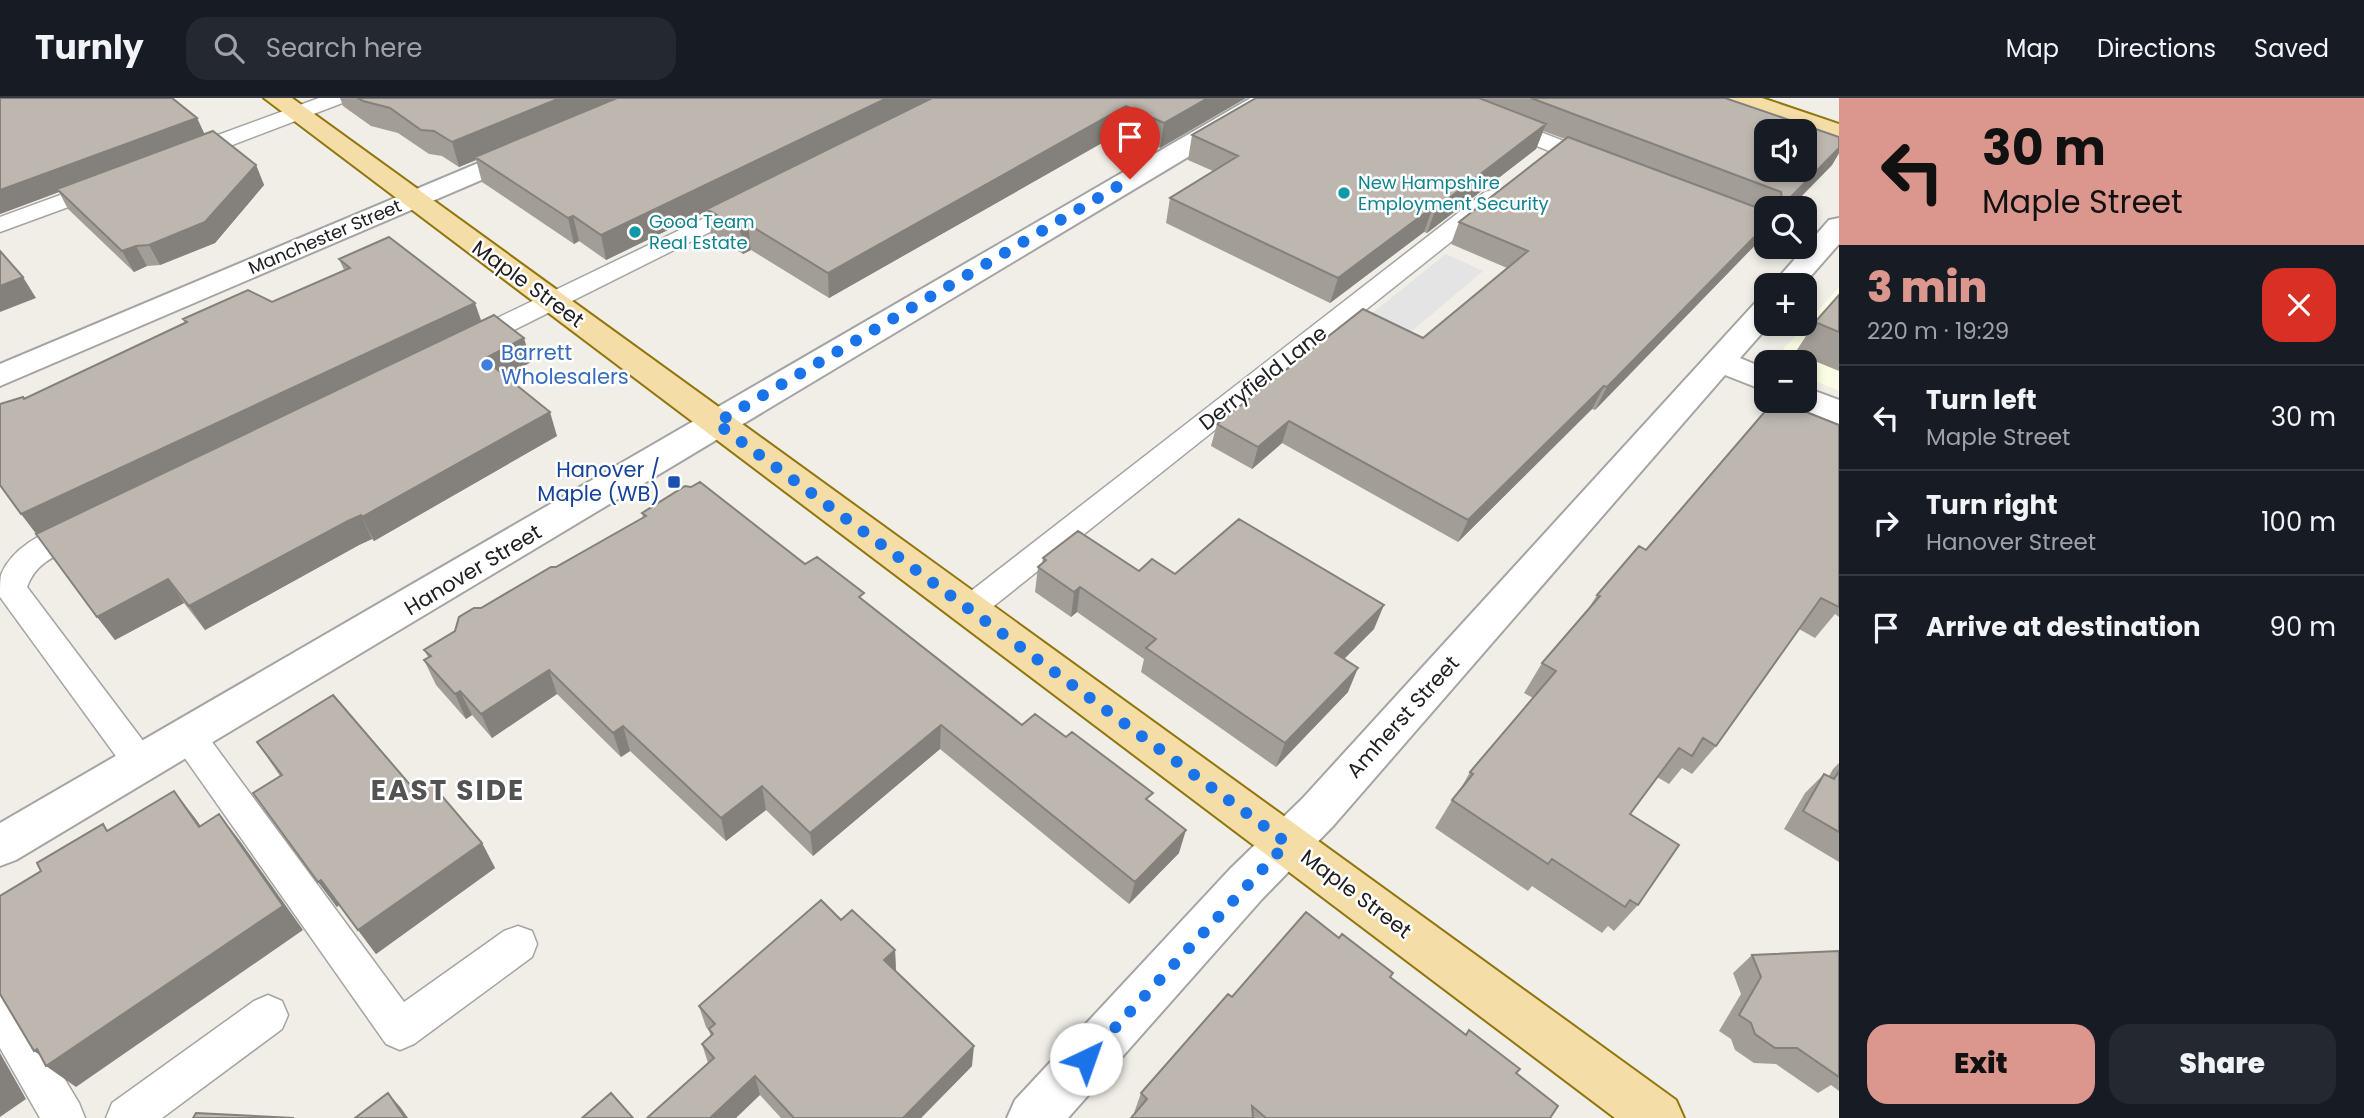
<!DOCTYPE html>
<meta charset="utf-8">
<style>
body{margin:0;font-family:Poppins,sans-serif;background:#242831;color:#f1f3f6;height:100vh;display:flex;flex-direction:column;font-size:26px;white-space:nowrap}
*{box-sizing:border-box;margin:0}
p{font-size:23px;color:#9ea1a6}
.icon{flex:none;width:38px;height:38px;fill:none;stroke:currentColor;stroke-width:2;stroke-linecap:round;stroke-linejoin:round}
.map{position:relative;flex:1;overflow:hidden}
.panel{display:flex;flex-direction:column;background:#171b24;width:525px}
.panel>*{flex:none}
.banner{background:#db978e;color:#111;overflow:hidden}
.tools{position:absolute;left:1754px;top:21px;display:grid;gap:14px}
.tools a{display:grid;place-items:center;width:63px;height:63px;border-radius:14px;background:#171b24;box-shadow:0 4px 10px #0003;font-size:35px}
.pin{position:absolute;display:grid;place-items:center;width:60px;height:60px;color:#fff;margin:-72px -30px;border-radius:50% 50% 50% 0;rotate:-45deg;box-shadow:0 0 7px #0007}
.pin .icon{rotate:45deg}
.me{position:absolute;width:77px;margin:-38px;rotate:42deg;stroke-linejoin:round;filter:drop-shadow(0 0 5px #0008)}
.turn{display:flex;align-items:center;gap:24px;height:147px;padding:0 28px;font-size:32px}
.turn .icon{width:91px;height:91px;stroke-width:2.5}
.turn b{display:block;font-size:49px;line-height:60px}
.round{display:grid;place-items:center;flex:none;width:74px;height:74px;border-radius:21px;background:#242831}
.overview{display:flex;align-items:center;justify-content:space-between;height:119px;padding:0 28px}
h1{font-size:42px;font-weight:800;line-height:52px;color:#db978e}
.button{display:flex;gap:14px;margin-top:auto;padding:14px 28px}
.button a{flex:1;height:80px;border-radius:21px;background:#db978e;color:#111;font-size:28px;font-weight:800;line-height:80px;text-align:center}
.button a+a{background:#242831;color:#f1f3f6}
ul{padding:0;list-style:none}
li{display:flex;align-items:center;gap:21px;height:105px;padding:0 28px;border-top:2px solid #363941}
li div{flex:1}
li b{display:block;font-size:26px}
li em{font-style:normal}
header{display:flex;align-items:center;gap:42px;box-sizing:border-box;height:98px;padding:0 35px;background:#171b24;border-bottom:2px solid #363941}
header strong{font-size:33px}
nav{display:flex;gap:38px;margin-inline-start:auto;font-size:24px}
.search{width:490px;height:63px;background:#242831;display:flex;align-items:center;gap:18px;box-sizing:border-box;padding:0 24px;border-radius:21px;color:#9ea1a6;font-size:26px}
main{display:flex;flex:1;min-height:0}
.map>svg:first-child{display:block}
</style>
<header>
<strong>Turnly</strong>
<div class="search"><svg class="icon" aria-label="search" viewBox="0 0 24 24"><circle cx="10" cy="10" r="6"/><path d="M15 15l6 6"/></svg>Search here</div>
<nav><a>Map</a><a>Directions</a><a>Saved</a></nav>
</header>
<main>
<div class="map">
<svg width="1839" height="1020" viewBox="0 0 1839 1020">
<rect width="100%" height="100%" fill="#f0eee7"/>
<!-- education -->
<path fill="#fafde3" d="M1839,189V293L1804,278V264H1772Z"/>
<!-- parking -->
<path fill="#e4e4e4" d="M1446,156L1483,173L1394,248L1355,229Z"/>
<g fill="none" stroke-linecap="round" stroke-linejoin="round">
<!-- service casing -->
<g stroke="#a4a4a4" stroke-width="3">
<path id="service" d="M319,0H348L345,4L193,62H177L174,57L177,52Z
M1423,0H1451L1603,58L1606,63L1603,68H1587L1426,4Z
M104,81L112,83L115,88L112,93L0,134V119Z
M1493,92L1501,94L1504,99L1501,104L980,519L969,523L958,519L953,511L958,503L1485,94Z
M746,100L754,102L757,107L754,112L478,250L469,252L460,250L456,244L460,238Z
M83,420L94,423L98,431C83,456 41,450 27,489L153,656L158,666L153,676L141,681L129,676L0,499C0,492 0,483 1,477C13,446 54,429 83,420Z
M189,625L201,629L404,904L504,833L518,828L532,833L537,846L532,859L414,946L400,952L386,946L177,649L172,639L177,629Z
M0,892L14,897L79,1005L85,1020H40L0,950Z
M268,897L282,903L288,917L282,931L162,1020H106L112,1005L254,903Z"/>
</g>
<!-- minor casing -->
<g stroke="#a4a4a4" stroke-width="4">
<path id="minor" d="M526,45L535,47L539,53L535,59L0,288V266Z
M1839,120V146L1803,187H1772L1829,122Z
M1766,202V226H1770L1740,260L1766,271V293L1725,277L1334,727L1262,801L1068,1020H1007L1015,1002L1230,771L1302,701L1755,205Z
M1804,289L1839,302V326L1792,307L1789,303H1804Z"/>
</g>
<!-- tertiary casing -->
<g stroke="#a4a4a4" stroke-width="4">
<path id="tertiary" d="M1251,0H1281L1278,5L16,762L0,768V725Z"/>
</g>
<!-- primary casing -->
<g stroke="#90750b" stroke-width="4">
<path id="primary" d="M264,0H292L1676,1002L1684,1020H1615Z
M1726,0H1762L1839,26V43L1729,5Z"/>
</g>
<!-- service -->
<use href="#service" fill="#fff" fill-rule="evenodd"/>
<!-- minor -->
<use href="#minor" fill="#fff" fill-rule="evenodd"/>
<!-- tertiary -->
<use href="#tertiary" fill="#fff" fill-rule="evenodd"/>
<!-- primary -->
<use href="#primary" fill="#f5dda7" fill-rule="evenodd"/>
</g>
<!-- wall -->
<path fill="#a39d97" d="M0,0L197,20L204,36L256,67L264,87L215,145L160,167L147,168L134,174L68,111L59,94L0,116Z
M340,0H1246L1160,50L1123,33L829,200L751,152L743,156L711,136L707,113L606,162L579,143L574,146L482,84L476,62L459,69L442,58L429,56L398,35L371,28L343,8Z
M1256,0H1725L1839,39V55L1832,67L1790,110H1766V134L1763,139L1595,312L1592,311L1458,444L1282,345L1252,371L1211,348L1217,326L1423,240L1507,170L1451,146L1459,124L1565,41L1543,33L1536,51L1427,135L1424,134L1330,205L1166,125L1170,100L1213,73L1188,62L1192,37Z
M339,161L481,223L531,264L506,278L557,338L374,443L372,441L359,447L205,532L184,505L115,542L36,436L185,225L183,221L272,204L344,172Z
M1839,197V273L1795,255L1815,224Z
M1839,327V519L1835,516L1815,540L1799,531L1716,648L1692,676L1682,670L1669,686L1657,679L1630,716L1638,807L1614,833L1608,828L1602,835L1532,788L1528,793L1435,730L1452,702L1460,692L1470,674L1533,600L1524,595L1542,565L1587,513L1597,497L1646,452Z
M642,415L805,466L864,503L1022,627L1150,704L1179,755L1129,806L940,651L813,758L766,712L726,743L630,653L621,659L557,596L492,640L472,617L466,621L436,587L424,562L428,559L424,552L455,533L481,510L643,420Z
M1043,460L1139,473L1175,476L1374,531L1344,561L1348,594L1276,669L1141,574L1144,561L1077,514L1071,519L1035,494L1038,469L1042,466Z
M257,644L417,695L482,745L495,770L376,856L339,807L337,809L253,695L280,678Z
M1839,665V764L1784,731L1805,695L1824,676L1829,678L1833,671Z
M841,822L895,852L896,874L972,968L921,1020H781L760,997L708,965L702,946L711,938L709,933L706,929L699,908Z
M1839,853V993L1831,987L1818,995L1776,966L1754,965L1735,952L1731,941L1719,933L1741,896L1733,875L1752,857Z
M1390,879L1516,975L1550,1020H1131L1135,1016L1134,1015L1141,995L1232,899Z"/>
<!-- shaded-wall -->
<path fill="#84807b" d="M560,0H623L475,59L476,62L459,69L452,44Z
M887,0H937L707,111V113L606,162L601,137Z
M1208,0H1246L1160,50L1164,25Z
M1126,8L1123,33L829,200L828,175Z
M197,20L206,39L57,91L59,94L0,116V92Z
M1546,26L1536,51L1427,135L1436,110Z
M1839,50V55L1832,67L1790,110H1782Z
M256,67L264,87L215,145L160,167L149,147Z
M1433,109L1424,134L1330,205L1338,180Z
M573,118L579,143L574,146L568,120Z
M748,126L751,152L743,156L740,131Z
M1766,127V134L1763,139L1595,312L1607,289Z
M136,148L147,168L134,174L122,153Z
M23,179L36,200L0,214V188Z
M475,205L482,225L37,437L21,416Z
M524,240L531,264L492,285L484,261Z
M1604,288L1592,311L1458,444L1468,422Z
M550,314L557,338L374,443L362,419Z
M1289,323L1282,345L1252,371L1258,349Z
M361,417L372,441L359,447L205,532L189,508L348,423Z
M168,481L184,505L115,542L97,519Z
M1080,489L1077,514L1071,519L1074,494Z
M1384,507L1374,531L1325,580L1335,555Z
M1358,570L1348,594L1276,669L1285,645Z
M549,572L557,596L492,640L481,616Z
M460,593L472,617L466,621L455,596Z
M941,627L940,651L813,758L810,735Z
M623,628L630,653L621,659L613,635Z
M762,688L766,712L726,743L721,720Z
M174,693L195,720L220,755L199,729Z
M219,716L240,743L303,832L76,989L46,968L51,965L34,953Z
M1186,732L1179,755L1129,806L1135,784Z
M482,745L495,770L376,856L358,832Z
M321,782L339,807L337,809L318,784Z
M895,852L896,874L884,862Z
M974,948L972,968L921,1020H903Z
M0,955L26,1001L0,1019Z
M755,978L760,997L736,1020H710Z
M388,995L401,1010L408,1020H405Z"/>
<!-- building -->
<path fill="#bdb7b0" stroke="#84807b" stroke-width="2" fill-rule="evenodd" d="M0,0H172L197,20L0,92Z
M358,0H560L452,44L434,33L421,32L390,10L363,3Z
M617,0H887L601,137L573,118L568,120L475,59Z
M932,0H1208L1164,25L1126,8L828,175L748,126L740,131L707,111Z
M1256,0H1479L1546,26L1436,110L1433,109L1338,180L1170,100L1238,58L1192,37Z
M1531,0H1725L1839,39V50L1783,107L1781,94ZM1766,33H1804V72H1766Z
M213,33L256,67L205,124L149,147L136,148L122,153L57,91Z
M1568,39L1766,113V127L1607,289L1604,288L1468,422L1289,323L1258,349L1217,326L1363,211L1423,240L1528,153L1459,124Z
M389,139L475,205L21,416L0,387V306L23,299L24,301L187,224L183,221L248,192L272,204L350,170L339,161Z
M0,153L23,179L0,188Z
M1839,197V234L1815,224Z
M494,217L524,240L484,261L550,314L362,419L361,417L348,423L189,508L168,481L97,519L36,436Z
M1774,303H1778L1839,327V509L1821,500L1716,648L1703,640L1692,658L1679,650L1630,716L1679,747L1638,807L1630,802L1625,809L1552,761L1548,766L1452,702L1473,676L1470,674L1556,573L1542,565L1600,498L1597,497L1639,448L1646,452Z
M700,384L805,466L817,459L864,495L859,499L1022,627L1035,616L1066,639L1072,634L1153,695L1146,701L1186,732L1135,784L941,627L810,735L762,688L721,720L623,628L613,635L549,572L481,616L460,593L455,596L424,562L431,558L424,552L455,533L459,519L474,510H481L551,469H556L646,418L642,415L685,388L691,389Z
M1239,421L1384,507L1335,555L1358,570L1285,645L1146,550L1156,541L1080,489L1074,494L1038,469L1046,462L1043,460L1078,433L1139,473L1152,461L1175,476Z
M333,597L417,695L431,685L482,745L358,832L321,782L318,784L253,695L282,677L257,644Z
M1839,673V734L1803,713L1824,676L1834,681Z
M174,693L199,729L219,716L283,808L46,968L37,951L34,953L0,896V798L41,773L37,765L103,726L107,733Z
M821,802L841,822L852,812L895,852L884,862L974,948L903,1020H794L755,978L710,1020H647L714,960L702,946L713,936L709,931L715,926L699,908Z
M1306,814L1339,840L1342,836L1393,875L1390,879L1466,937L1469,932L1520,971L1516,975L1558,1008L1550,1020H1266L1252,1008L1253,1020H1131L1147,1001L1141,995L1228,896L1232,899Z
M1839,853V979L1797,950H1775L1755,936L1751,925L1739,917L1761,879L1752,857Z
M388,995L405,1020H355Z
M611,995L633,1020H582Z
M196,1015L294,1020H193Z"/>
<g fill="none" stroke-linecap="round" stroke-linejoin="round">
<!-- route -->
<path stroke="#1a73e8" stroke-width="12" stroke-dasharray="0 21.6" d="M1086,961L1287,745L716,325L1130,81"/>
</g>
<!-- markers -->
<g fill="#0f9aa8" stroke="#fff" stroke-width="2.5">
<circle cx="1344" cy="95" r="7"/>
<circle cx="635" cy="134" r="7"/>
</g>
<circle fill="#3f7fe0" stroke="#fff" stroke-width="2.5" cx="487" cy="267" r="7"/>
<rect fill="#1a4fb4" stroke="#fff" stroke-width="2.5" x="667" y="377" width="14" height="14" rx="3.5"/>
<g text-anchor="middle" stroke-width="5" stroke-linejoin="round" paint-order="stroke">
<!-- far-culture labels -->
<g font-size="18" fill="#0d838f" stroke="#fff" text-anchor="start">
<text x="1358" y="91">New Hampshire<tspan x="1358" dy="21">Employment Security</tspan></text>
<text x="649" y="130">Good Team<tspan x="649" dy="21">Real Estate</tspan></text>
</g>
<!-- far-street labels -->
<g font-size="18" fill="#202020" stroke="#fff">
<text transform="translate(325 139) rotate(-23)" y="6">Manchester Street</text>
</g>
<!-- street labels -->
<g font-size="21" fill="#202020" stroke="#fff">
<text transform="translate(528 186) rotate(36)" y="7">Maple Street</text>
<text transform="translate(1263 280) rotate(-38)" y="7">Derryfield Lane</text>
<text transform="translate(473 472) rotate(-31)" y="7">Hanover Street</text>
<text transform="translate(1403 619) rotate(-48)" y="7">Amherst Street</text>
<text transform="translate(1356 796) rotate(37)" y="7">Maple Street</text>
</g>
<!-- shop labels -->
<g font-size="21" fill="#366cbe" stroke="#fff" text-anchor="start">
<text x="501" y="262">Barrett<tspan x="501" dy="24">Wholesalers</tspan></text>
</g>
<!-- transit labels -->
<g font-size="21" fill="#164399" stroke="#fff" text-anchor="end">
<text x="660" y="379">Hanover /<tspan x="660" dy="24">Maple (WB)</tspan></text>
</g>
<!-- district labels -->
<g font-size="28" font-weight="bold" letter-spacing="2" fill="#535353" stroke="#fff">
<text x="448" y="702">EAST SIDE</text>
</g>
</g>
</svg>
<div class="tools">
<a><svg class="icon" aria-label="sound" viewBox="0 0 24 24"><path d="M4 9h4l5-4v14l-5-4H4zM17 9q2 3 0 6"/></svg></a>
<a><svg class="icon" aria-label="search" viewBox="0 0 24 24"><circle cx="10" cy="10" r="6"/><path d="M15 15l6 6"/></svg></a>
<a>+</a>
<a>−</a>
</div>
<div class="pin" style="left:1130px;top:81px;background:#d93025"><svg class="icon" aria-label="arrive" viewBox="0 0 24 24"><path d="M6 21V4h12l-3 4 3 4H6"/></svg></div>
<svg class="me" style="left:1086px;top:961px" viewBox="-20 -20 40 40"><circle r="19" fill="#fff"/><path d="M0-13L10 11 0 6-10 11z" fill="#1a73e8"/></svg>
</div>
<section class="panel">
<div class="banner">
<div class="turn"><svg class="icon" aria-label="left" viewBox="0 0 24 24"><path d="M17 20v-9H6M10 6l-5 5 5 5"/></svg><div><b>30 m</b>Maple Street</div></div>
</div>
<div class="overview"><div><h1>3 min</h1><p>220 m · 19:29</p></div><a class="round" style="background:#d93025;color:#fff"><svg class="icon" aria-label="close" viewBox="0 0 24 24"><path d="M6 6l12 12M18 6L6 18"/></svg></a></div>
<ul>
<li><svg class="icon" aria-label="left" viewBox="0 0 24 24"><path d="M17 20v-9H6M10 6l-5 5 5 5"/></svg><div><b>Turn left</b><p>Maple Street</p></div><em>30 m</em></li>
<li><svg class="icon" aria-label="right" viewBox="0 0 24 24"><path d="M7 20v-9h11M14 6l5 5-5 5"/></svg><div><b>Turn right</b><p>Hanover Street</p></div><em>100 m</em></li>
<li><svg class="icon" aria-label="arrive" viewBox="0 0 24 24"><path d="M6 21V4h12l-3 4 3 4H6"/></svg><div><b>Arrive at destination</b></div><em>90 m</em></li>
</ul>
<div class="button"><a>Exit</a><a>Share</a></div>
</section>
</main>
